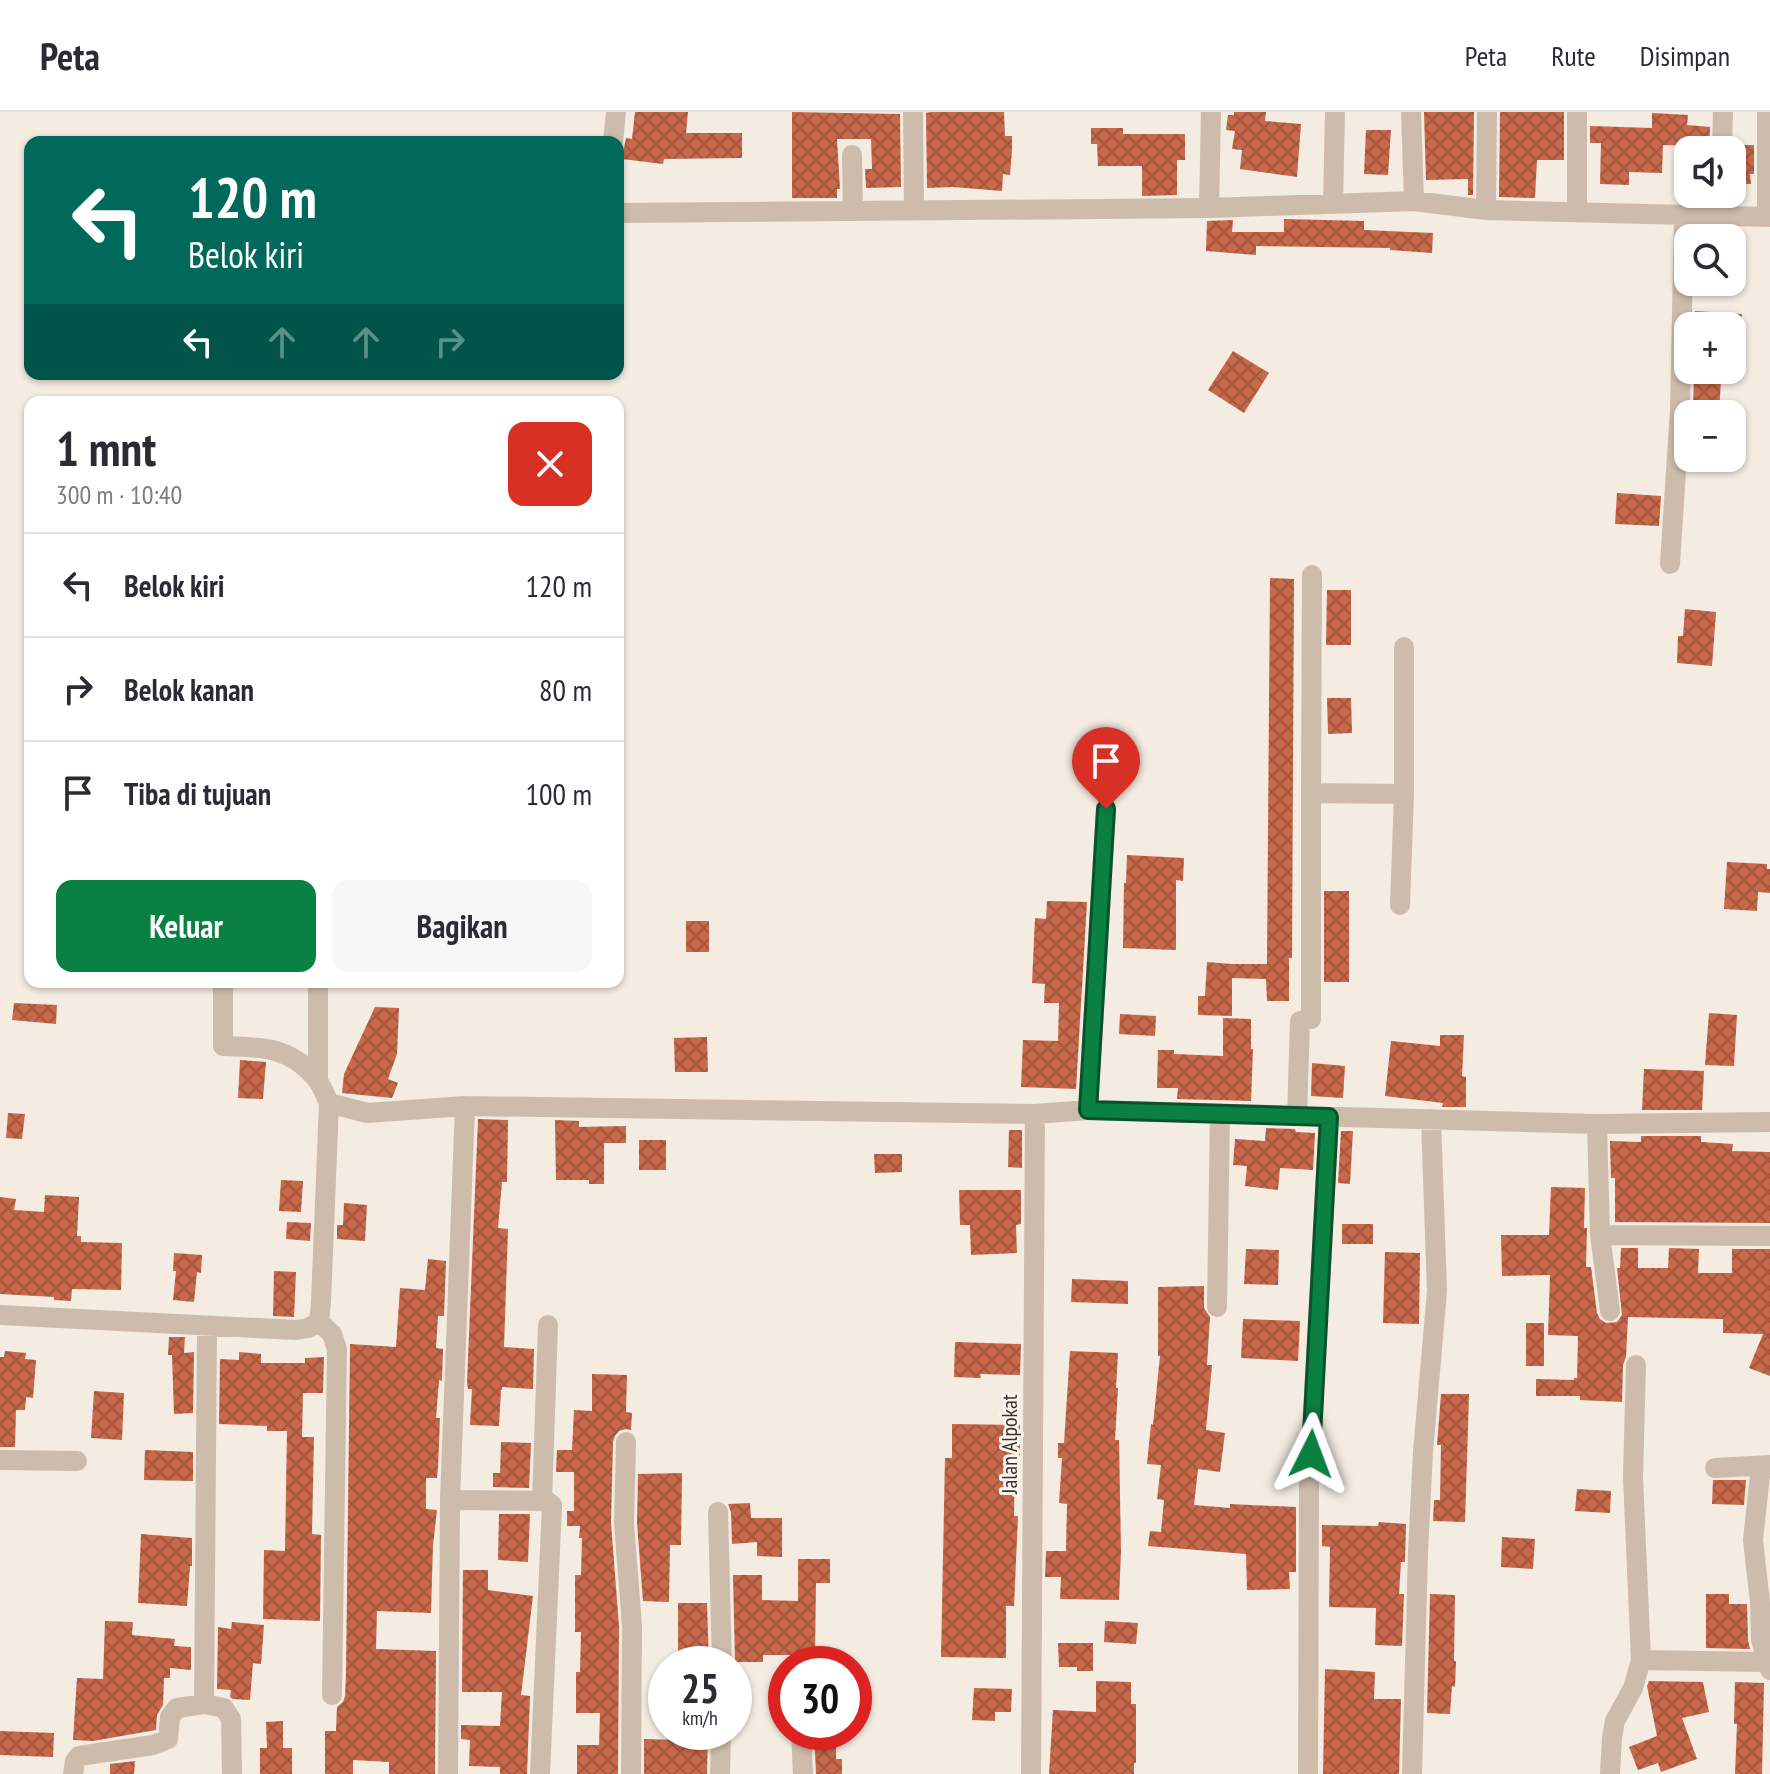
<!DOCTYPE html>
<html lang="id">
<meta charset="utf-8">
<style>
body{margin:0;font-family:"PT Sans Narrow",sans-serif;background:#f7f7f7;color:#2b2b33;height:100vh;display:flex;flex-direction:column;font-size:30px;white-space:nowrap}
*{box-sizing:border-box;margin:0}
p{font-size:26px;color:#7c7c81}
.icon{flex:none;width:44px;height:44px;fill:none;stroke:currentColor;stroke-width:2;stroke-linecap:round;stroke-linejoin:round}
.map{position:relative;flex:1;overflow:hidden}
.panel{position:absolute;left:24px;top:284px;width:600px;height:592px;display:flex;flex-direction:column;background:#fff;border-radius:16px;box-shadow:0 2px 6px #0004}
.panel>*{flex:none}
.top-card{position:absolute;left:24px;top:24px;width:600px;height:244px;border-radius:16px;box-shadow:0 2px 6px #0004;background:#00695c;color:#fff;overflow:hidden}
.tools{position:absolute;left:1674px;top:24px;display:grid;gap:16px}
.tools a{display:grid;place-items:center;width:72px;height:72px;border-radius:16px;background:#fff;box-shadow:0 2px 6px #0004;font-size:40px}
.speed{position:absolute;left:648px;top:1534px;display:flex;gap:16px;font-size:40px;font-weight:700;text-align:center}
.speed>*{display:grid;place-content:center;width:104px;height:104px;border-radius:50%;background:#fff;box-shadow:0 2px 6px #0004;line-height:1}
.speed small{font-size:20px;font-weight:400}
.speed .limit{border:12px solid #d22;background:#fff;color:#111}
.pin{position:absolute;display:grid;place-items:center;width:68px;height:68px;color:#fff;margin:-82px -34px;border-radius:50% 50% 50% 0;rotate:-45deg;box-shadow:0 0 8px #0007}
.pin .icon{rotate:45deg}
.me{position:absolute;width:88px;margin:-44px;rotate:3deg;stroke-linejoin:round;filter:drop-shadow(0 0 6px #0008)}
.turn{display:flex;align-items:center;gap:28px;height:168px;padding:0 32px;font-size:36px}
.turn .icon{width:104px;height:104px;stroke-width:2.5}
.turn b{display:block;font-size:56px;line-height:68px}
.lanes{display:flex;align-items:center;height:76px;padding:0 32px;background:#0003;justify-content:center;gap:40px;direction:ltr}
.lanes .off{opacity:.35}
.round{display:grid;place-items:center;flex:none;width:84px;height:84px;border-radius:16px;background:#f7f7f7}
.head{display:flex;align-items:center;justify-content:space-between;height:136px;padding:0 32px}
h1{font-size:48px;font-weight:700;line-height:60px}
.cta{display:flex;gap:16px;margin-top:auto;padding:16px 32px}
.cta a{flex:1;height:92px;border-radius:16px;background:#0b8043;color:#fff;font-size:32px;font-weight:700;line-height:92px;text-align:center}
.cta a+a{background:#f7f7f7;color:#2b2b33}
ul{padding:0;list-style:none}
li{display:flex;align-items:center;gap:24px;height:104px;padding:0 32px;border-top:2px solid #e1e1e2}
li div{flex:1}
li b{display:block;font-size:30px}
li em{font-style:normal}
header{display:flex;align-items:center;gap:48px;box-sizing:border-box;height:112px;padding:0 40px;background:#fff;border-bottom:2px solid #e1e1e2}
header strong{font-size:38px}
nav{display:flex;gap:44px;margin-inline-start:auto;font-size:28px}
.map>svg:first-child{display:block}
</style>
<header>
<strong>Peta</strong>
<nav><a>Peta</a><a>Rute</a><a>Disimpan</a></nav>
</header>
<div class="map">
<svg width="1770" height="1662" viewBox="0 0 1770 1662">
<defs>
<pattern id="building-cross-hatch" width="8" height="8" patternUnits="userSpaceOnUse" patternTransform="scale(2)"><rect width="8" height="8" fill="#c8694b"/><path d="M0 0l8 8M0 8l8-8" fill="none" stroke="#a4573f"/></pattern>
</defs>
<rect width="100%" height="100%" fill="#f4ebe1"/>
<!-- building -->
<path fill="url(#building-cross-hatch)" d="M635,0H688L686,21H742V46L664,47L663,52L622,47L626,26L632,27Z
M792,0L900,2L901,75L866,76L865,57H872L871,27H837L840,77H837V86H792Z
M931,0H1004L1005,24H1012V38L1010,63L1003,62L1002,79L953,75L927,76L926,1Z
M1234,0H1266L1265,9L1301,12L1297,65L1240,57L1242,38L1232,37L1235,19L1226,18L1228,3H1234Z
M1424,0H1474L1473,83H1468V67L1426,68Z
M1500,0H1564V48H1537L1535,86L1499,85Z
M1652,1L1688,3L1687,13L1710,15L1709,38H1693L1694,34L1663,33L1662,61L1629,60V73L1600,72L1601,31H1590V14L1652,16Z
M1091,16H1123V22H1185V48H1177V83L1142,84V54H1098L1097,32H1091Z
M1366,18H1391L1388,63L1364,62Z
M1735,33H1754V62H1750L1751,72H1732V46Z
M1284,107L1364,109V118L1433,121L1432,141L1390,138V136L1256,134V143L1206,139L1207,109L1233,108L1232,120H1284Z
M1695,199L1742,202L1741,214H1695Z
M1233,239L1269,261L1244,301L1208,278Z
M1694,258H1719V268H1721L1719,301L1693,299Z
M1617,381L1661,384L1659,414L1615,412Z
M1270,466L1294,467L1292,846H1289V889H1267L1266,867L1232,866V904L1198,903V884H1205L1207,850L1232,852H1267Z
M1327,478H1351V533H1326Z
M1685,497L1716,500L1712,554L1677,551L1678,524H1683Z
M1327,586H1351L1352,621L1328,622Z
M1127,743L1184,746L1183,769L1176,768V838L1123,836L1124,771H1126Z
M1727,750L1767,752V757H1770V781L1758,780L1757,799L1724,797Z
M1324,779H1349V870H1324Z
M1047,789L1087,790L1076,977L1021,975L1023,928L1058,929L1059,891H1044L1045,872L1032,871L1035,806L1046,807Z
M686,809H709V840H686Z
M14,891L57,893L56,912L12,908Z
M375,895L399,896L397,942L388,967L398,971L392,986L342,981L344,962Z
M1709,901L1737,903L1734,954L1705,953Z
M1120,902L1156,904L1155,924L1119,922Z
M1223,906L1251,907V937H1253L1251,989L1177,987L1178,976H1157L1158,938H1174V942L1223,944Z
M1440,923H1464L1462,964L1466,965V995H1442L1443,991L1385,984L1391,929L1440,934Z
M707,925L708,960H675L674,926Z
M240,948L266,950L263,987L238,986Z
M1312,951L1345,954L1343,986L1311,984Z
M1644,957L1704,959L1702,998H1642Z
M8,1001L25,1002L22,1027L6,1026Z
M478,1007L508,1008L507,1070H502L498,1116L508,1117L504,1235L534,1237L533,1277L502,1275V1278H501L499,1314L470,1313L472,1277H468L467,1271Z
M555,1008L579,1009V1015L626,1014V1031H604V1072H589V1068H556Z
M1266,1016L1295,1017L1296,1020L1315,1021L1313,1058L1280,1056L1278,1078L1245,1074L1247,1054L1233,1053L1235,1027L1265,1029Z
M1009,1018H1022V1056L1008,1055Z
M1341,1019H1353L1350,1072L1338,1071Z
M1641,1024H1701V1030L1733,1032L1732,1039L1770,1040V1111L1615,1110V1066H1611L1610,1029L1641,1030Z
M639,1028H666V1058H639Z
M874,1042H902V1060L875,1061Z
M281,1068L303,1069L301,1100L279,1099Z
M1551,1075L1585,1076L1584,1116H1587L1586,1155H1591L1597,1201L1600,1207L1606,1211L1617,1210L1622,1203L1617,1156H1620L1621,1136H1638V1156H1668L1669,1136L1699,1137L1698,1161H1732V1137H1770V1264L1749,1256L1763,1222L1723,1221V1207L1628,1205L1626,1245L1623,1253L1622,1290L1580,1288V1284H1536V1267L1574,1268V1266H1577L1578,1224L1548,1223L1550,1163L1502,1164L1501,1123H1549Z
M959,1078H1021V1112L1016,1113L1017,1141L971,1143L970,1113H960Z
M45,1083L79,1085L77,1124H81V1130L122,1131L121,1178L72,1177L71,1189L54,1188V1185L0,1182V1085L16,1087L14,1098L44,1100Z
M344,1091L367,1093L365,1129L337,1127V1113H343Z
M287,1110L311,1111L310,1129L286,1127Z
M1342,1112H1373V1132H1342Z
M1246,1137L1279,1138L1278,1173L1244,1172Z
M1385,1140L1420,1141L1419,1212L1383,1211Z
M174,1141L202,1143L201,1161L197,1160L194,1190L173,1188L176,1159H173Z
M428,1147L446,1149L444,1204H438L436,1236L443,1237L442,1269L439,1268L436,1306H440L438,1356L437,1366H426V1397L437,1398L433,1433L431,1501L377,1499L376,1537L436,1539L435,1662H389V1650L353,1648V1662H325V1619H336L337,1595L343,1590L345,1584L346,1562L350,1232L396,1235L400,1176L425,1178Z
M274,1159L296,1160L294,1205L273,1204Z
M1072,1167L1128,1169V1192L1071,1190Z
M1204,1174V1196L1210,1205L1207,1253H1212L1206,1318L1225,1321L1220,1360L1198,1357L1194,1393L1230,1396V1392L1296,1395V1460H1289L1290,1477L1247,1478L1246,1442L1148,1434L1150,1419L1161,1420L1164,1388L1157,1387L1161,1353L1147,1352L1151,1312L1153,1313L1160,1244H1158V1175Z
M1243,1207L1300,1209L1298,1249L1241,1246Z
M1526,1211H1544V1254H1526Z
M169,1225H185L184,1241L194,1240L193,1301L174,1302L172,1243H168Z
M955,1230L1021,1232L1020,1263L980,1262L981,1266L954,1265Z
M5,1239L26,1241L25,1247L36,1248L33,1286L26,1285L25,1298H16L15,1335H0V1245H4Z
M1070,1239L1118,1241L1116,1276H1118L1115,1328H1119L1121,1439L1119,1488L1060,1487L1061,1465H1045L1046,1439H1066L1067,1392L1059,1391L1062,1346H1058V1331H1064Z
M239,1240L261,1242V1251H305V1246L324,1245L323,1281H303L302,1325H314L312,1422L321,1423L320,1509L263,1507L264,1438L285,1439L287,1319H267V1314L219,1312L220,1247L239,1248Z
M592,1262L627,1263L626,1300L632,1301L631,1318L626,1317L619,1319L615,1324L613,1330L611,1411L619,1514L618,1662H577V1633H599L600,1601H576V1560H580L581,1520H575V1463H581L582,1426H579L580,1414H567V1399H574V1360H556L557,1338H572L574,1298L592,1299Z
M94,1279L124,1281L122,1328L91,1326Z
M1441,1282H1469L1465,1410L1433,1409L1434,1388H1440L1441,1333H1437Z
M952,1312L1020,1313V1344L1015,1343L1014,1404H1018L1014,1494H1006V1546L941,1545L945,1346H952Z
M501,1330L531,1331L529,1376L493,1375V1361H500Z
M145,1338L193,1340V1369L144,1368Z
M682,1361L681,1433H670L669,1490L643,1489L637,1411L638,1362Z
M1713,1368H1746L1744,1393L1712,1392Z
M1577,1377L1611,1379L1610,1401L1575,1399Z
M750,1391L751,1406H782V1445L757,1444V1430L732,1432L731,1400L728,1392Z
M499,1402H530L528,1450L498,1448Z
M1379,1410L1406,1412L1405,1450H1401L1399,1482H1404L1402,1534L1375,1533L1376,1496L1329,1495L1330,1435L1322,1434V1413L1378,1414Z
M141,1422L192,1426V1454H190L187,1494L138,1491Z
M1502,1425L1535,1427L1533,1457L1501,1455Z
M798,1447H830V1471H816L815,1543H763V1550H735L733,1463H762V1488L798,1489Z
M463,1458H488V1478L533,1484L521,1583L530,1584L527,1662H500V1655L469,1654L470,1628L461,1627V1613L500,1614L502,1580H462Z
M1430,1482L1455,1483L1454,1549H1456L1455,1575L1452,1574L1450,1602L1427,1601Z
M1706,1482H1729V1492H1747L1748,1528L1750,1537L1706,1536Z
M678,1491H707L709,1552H678Z
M105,1509L133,1510L132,1523L175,1527L174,1534L191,1535V1558L170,1556V1566H164L163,1593L157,1603L156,1618L93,1629L73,1628L77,1566L103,1567Z
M1105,1509L1138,1511L1136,1532L1104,1530Z
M232,1510L264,1513L261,1552L253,1551L250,1588L233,1587L230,1585L231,1578L217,1577L218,1515L231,1517Z
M1058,1531H1093V1559H1077V1555H1059Z
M1325,1557L1375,1560L1374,1587H1401L1399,1662H1323Z
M1096,1569L1131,1570V1592H1136V1651H1134V1662H1049L1053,1598L1096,1600Z
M1649,1569L1703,1570L1709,1600L1682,1606L1697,1647L1661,1660L1658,1651L1638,1658L1629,1635L1657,1624L1647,1574Z
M1735,1570L1764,1571L1762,1662H1735L1737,1612H1734Z
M974,1576L1012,1577L1011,1600H995V1609L972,1608Z
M283,1609V1636H292V1662H260V1636H267L266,1610Z
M0,1619L54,1621L53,1645L0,1643Z
M679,1620H708L707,1662H644V1627L679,1628Z
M814,1620H836V1647H842V1662H816Z
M135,1649L134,1662H110V1652Z"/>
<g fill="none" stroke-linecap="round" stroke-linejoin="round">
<!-- minor -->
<path stroke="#cdbbac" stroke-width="20" d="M913,0L914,99
M1411,0L1414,89
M613,30L616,0
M1722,38L1723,0
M852,43L853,99
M1333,92L1335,0
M1209,96L1211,0
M1486,98L1487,0
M618,101L1209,96L1414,89L1486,98L1770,105
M1577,101V0
M1767,105V0
M1670,452L1680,298L1684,103
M1311,681L1312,463
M1400,793L1404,682
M223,870V934C259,935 288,934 314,964C321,971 325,982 329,991
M318,870V969
M1088,998L1106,697
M1297,1004L1300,909L1311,907V681L1404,682V535
M1597,1012L1600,1123L1770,1124
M1600,1123L1610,1199
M1217,1195L1220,1002
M0,1203L296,1218L308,1216L319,1210
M319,1210L321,1190L329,991L367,1001L465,994L1035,1002L1088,998L1597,1012L1770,1010
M319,1210L332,1222L337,1237L332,1583
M207,1214L204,1592L224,1596L231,1607L232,1662
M626,1330L624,1411L632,1514L631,1662
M0,1348L77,1349
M1761,1354L1753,1428L1760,1490L1761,1528L1770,1558
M1715,1356L1770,1353
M450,1388L547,1389L552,1393L540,1662
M542,1389L548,1213
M718,1400L722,1552
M1641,1548L1766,1550
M801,1620L803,1662
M73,1662L75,1649L79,1644L153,1633L168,1627L170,1605L177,1596L204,1592
M448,1662L450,1388L465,994
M720,1662L721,1620
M1031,1662L1035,1002
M1308,1662L1309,1373L1329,1005
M1412,1662L1418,1440L1423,1340L1437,1179L1431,1007
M1610,1662L1612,1625L1615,1609L1633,1576L1641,1548L1633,1365L1636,1253"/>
</g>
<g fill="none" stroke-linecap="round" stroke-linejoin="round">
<!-- route casing -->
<g stroke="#07532c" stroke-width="20">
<path id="route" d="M1106,697L1088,998L1329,1005L1311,1342"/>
</g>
<!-- route -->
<use href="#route" stroke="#0b8043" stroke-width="14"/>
</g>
<g text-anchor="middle" stroke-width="6" stroke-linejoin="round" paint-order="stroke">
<!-- street labels -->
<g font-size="22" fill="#3b302b" stroke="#fbf5ee">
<text transform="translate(1009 1332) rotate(-90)" y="8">Jalan Alpokat</text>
</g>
</g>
</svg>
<div class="tools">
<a><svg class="icon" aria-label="sound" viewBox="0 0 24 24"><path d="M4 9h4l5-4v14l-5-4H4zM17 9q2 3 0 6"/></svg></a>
<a><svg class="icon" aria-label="search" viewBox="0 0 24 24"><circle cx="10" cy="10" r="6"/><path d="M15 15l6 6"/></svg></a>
<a>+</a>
<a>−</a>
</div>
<div class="speed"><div>25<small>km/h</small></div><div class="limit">30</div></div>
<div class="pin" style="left:1106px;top:697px;background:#d93025"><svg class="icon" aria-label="arrive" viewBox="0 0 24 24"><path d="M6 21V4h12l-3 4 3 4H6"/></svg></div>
<svg class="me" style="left:1311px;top:1342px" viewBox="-20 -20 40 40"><path d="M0-17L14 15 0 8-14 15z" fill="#0b8043" stroke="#fff" stroke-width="4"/></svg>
<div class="top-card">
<div class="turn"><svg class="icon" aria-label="left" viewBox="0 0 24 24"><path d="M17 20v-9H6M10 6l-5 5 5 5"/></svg><div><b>120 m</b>Belok kiri</div></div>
<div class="lanes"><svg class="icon" aria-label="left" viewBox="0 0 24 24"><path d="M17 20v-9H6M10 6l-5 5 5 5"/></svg><svg class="icon off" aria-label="ahead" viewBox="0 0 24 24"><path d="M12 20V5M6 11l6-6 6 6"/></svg><svg class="icon off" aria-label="ahead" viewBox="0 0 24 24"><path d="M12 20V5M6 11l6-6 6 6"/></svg><svg class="icon off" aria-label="right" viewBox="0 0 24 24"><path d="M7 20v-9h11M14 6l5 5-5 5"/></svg></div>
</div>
<section class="panel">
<div class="head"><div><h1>1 mnt</h1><p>300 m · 10:40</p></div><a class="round" style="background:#d93025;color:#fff"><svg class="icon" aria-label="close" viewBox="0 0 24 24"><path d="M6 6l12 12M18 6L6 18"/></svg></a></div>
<ul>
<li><svg class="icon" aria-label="left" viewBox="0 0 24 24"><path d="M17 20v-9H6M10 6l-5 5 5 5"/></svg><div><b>Belok kiri</b></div><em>120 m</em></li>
<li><svg class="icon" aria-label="right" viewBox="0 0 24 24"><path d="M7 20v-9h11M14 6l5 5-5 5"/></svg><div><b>Belok kanan</b></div><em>80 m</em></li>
<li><svg class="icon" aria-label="arrive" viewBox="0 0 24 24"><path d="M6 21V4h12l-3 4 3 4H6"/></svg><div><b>Tiba di tujuan</b></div><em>100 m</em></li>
</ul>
<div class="cta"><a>Keluar</a><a>Bagikan</a></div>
</section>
</div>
